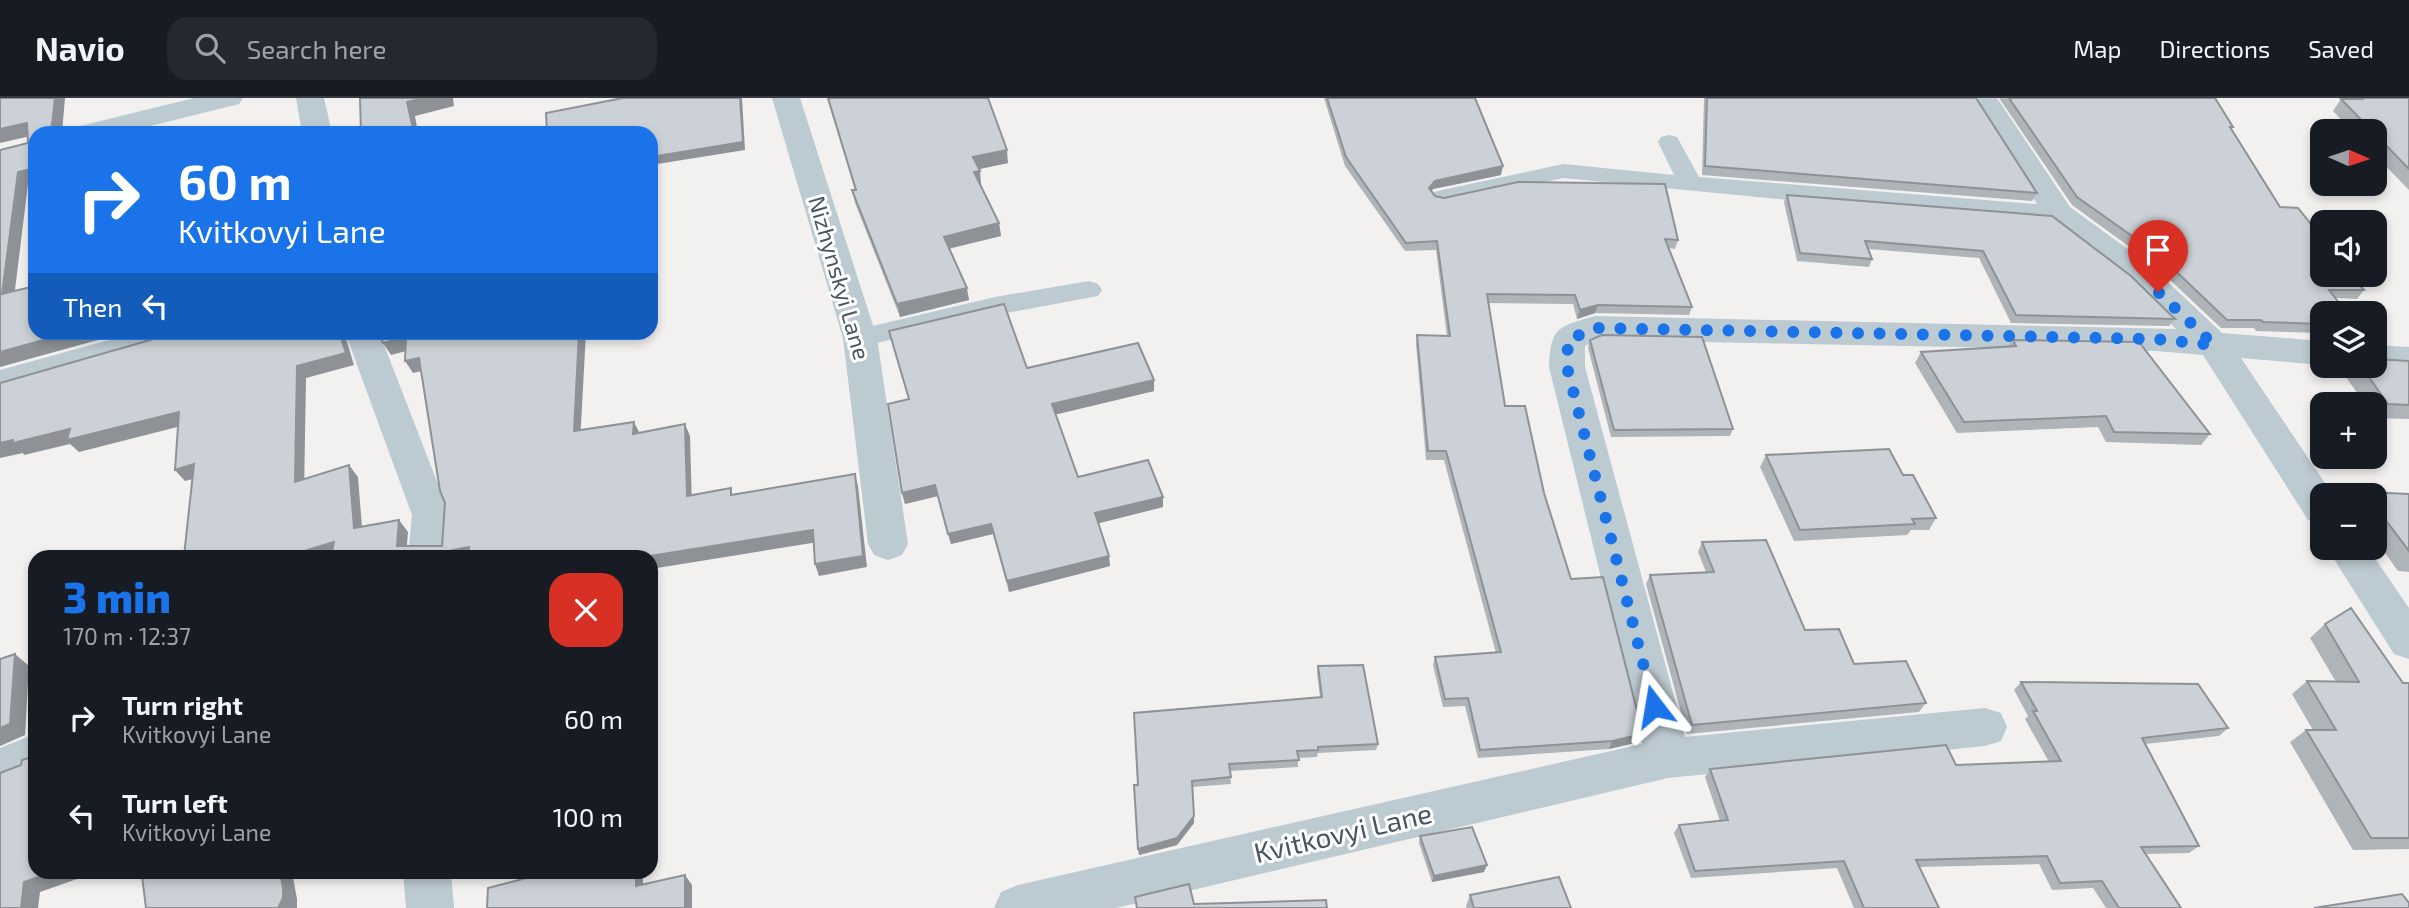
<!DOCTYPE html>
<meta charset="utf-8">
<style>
body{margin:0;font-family:"Exo 2",sans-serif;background:#242831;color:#f1f3f6;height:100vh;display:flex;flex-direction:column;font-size:26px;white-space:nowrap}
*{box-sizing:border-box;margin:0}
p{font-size:23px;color:#9ea1a6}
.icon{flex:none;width:38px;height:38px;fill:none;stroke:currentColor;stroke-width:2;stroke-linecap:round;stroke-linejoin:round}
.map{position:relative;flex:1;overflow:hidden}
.drawer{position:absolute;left:28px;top:452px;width:630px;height:329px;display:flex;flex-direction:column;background:#171b24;border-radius:21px;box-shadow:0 4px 10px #0003}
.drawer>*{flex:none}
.banner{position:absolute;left:28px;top:28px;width:630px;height:214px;border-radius:21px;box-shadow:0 4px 10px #0003;background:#1a73e8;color:#fff;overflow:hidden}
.needle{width:46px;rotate:93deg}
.buttons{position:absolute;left:2310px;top:21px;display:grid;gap:14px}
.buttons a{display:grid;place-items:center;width:77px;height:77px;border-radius:14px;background:#171b24;box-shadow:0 4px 10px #0003;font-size:35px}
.pin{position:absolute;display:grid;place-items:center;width:60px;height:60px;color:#fff;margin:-72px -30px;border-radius:50% 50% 50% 0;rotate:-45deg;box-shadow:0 0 7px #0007}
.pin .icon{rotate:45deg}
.me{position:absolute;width:77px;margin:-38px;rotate:346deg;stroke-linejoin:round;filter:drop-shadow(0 0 5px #0008)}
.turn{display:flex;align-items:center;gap:24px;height:147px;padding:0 35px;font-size:32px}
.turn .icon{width:91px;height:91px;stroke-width:2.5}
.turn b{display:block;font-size:49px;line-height:60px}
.then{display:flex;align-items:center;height:66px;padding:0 35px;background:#0003;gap:14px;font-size:26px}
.round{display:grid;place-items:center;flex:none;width:74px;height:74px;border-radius:21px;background:#242831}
.summary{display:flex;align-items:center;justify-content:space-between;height:119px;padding:0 35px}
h1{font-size:42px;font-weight:800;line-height:52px;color:#1a73e8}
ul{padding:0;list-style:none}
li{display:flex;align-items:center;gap:21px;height:98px;padding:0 35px}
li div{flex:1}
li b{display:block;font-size:26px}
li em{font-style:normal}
header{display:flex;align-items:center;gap:42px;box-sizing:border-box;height:98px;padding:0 35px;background:#171b24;border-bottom:2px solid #363941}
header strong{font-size:33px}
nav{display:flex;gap:38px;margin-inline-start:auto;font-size:24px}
.search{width:490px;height:63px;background:#242831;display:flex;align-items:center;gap:18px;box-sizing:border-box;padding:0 24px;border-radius:21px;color:#9ea1a6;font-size:26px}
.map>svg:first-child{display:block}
</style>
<header>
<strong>Navio</strong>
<div class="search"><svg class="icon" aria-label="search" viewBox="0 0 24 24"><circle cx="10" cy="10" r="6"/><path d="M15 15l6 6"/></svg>Search here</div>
<nav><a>Map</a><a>Directions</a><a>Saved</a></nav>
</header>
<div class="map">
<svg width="2409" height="810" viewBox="0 0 2409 810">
<rect width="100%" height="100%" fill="#f3f0f0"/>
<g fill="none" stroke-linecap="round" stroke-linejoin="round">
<!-- lane -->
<path fill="#bccad1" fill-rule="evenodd" d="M1669,37L1677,39L1699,79L2059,108L2068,111L2071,116L2068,121L2059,124L1819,105L1563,80L1442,106L1434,104L1430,99L1434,94L1442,92L1563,66L1674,77L1658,44L1661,39Z
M1089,183L1098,186L1102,192L1098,198L995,217L860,249L851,246L847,240L851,234L860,231L995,199Z"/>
<!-- street -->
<path fill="#bccad1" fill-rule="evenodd" d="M194,0H243L239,6L122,35H71L76,29Z
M296,0H324L332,35H302Z
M772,0H800L877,240L908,446L902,457L888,462L874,457L868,446L843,240Z
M1969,0H1997L2070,109L2151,168L2222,235L2322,243V267L2241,260L2333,397H2322V426L2308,422L2203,257L2156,253L1599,242L1585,248V269L1685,639L1985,610L2001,615L2007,629L2001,643L1985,648L1668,680L1116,810H994L1001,794L1018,787L1642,646L1549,269C1551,229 1557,229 1595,218L2176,231L2127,184L2048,123Z
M138,234H199L194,242L0,298V272Z
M345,234H379L450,417L448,458H408L412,417Z
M2375,247L2409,249V273L2363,268H2375Z
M2327,450H2368L2409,510V561L2394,556Z
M35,636V676L0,690V650Z
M403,774H451L454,810H406Z"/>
</g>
<!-- wall -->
<path fill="#afb4b8" d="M827,0H988L1008,65L979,71L981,86H980L999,125L1001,138L949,151L969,202L900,219L855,105L852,92H855Z
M1324,0H1475L1501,77L1433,91L1432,94L1435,98L1678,142L1675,151L1669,150L1692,209L1689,217L1595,215L1577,221L1573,206L1488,205L1505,308L1544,395L1571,481L1639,644L1609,651L1478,660L1465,608L1443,609L1433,567L1435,559L1496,555L1444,362H1426L1416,246L1417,237L1447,238L1436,152L1405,153L1345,68Z
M1704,0H1976L2037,95L2032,103L1702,77Z
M1999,0H2215L2233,29L2231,31L2280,109L2364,192L2357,201L2336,200L2322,215V235L2256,233L2254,230H2221L2153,166L2072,107Z
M2344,0H2409V92L2375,57V33H2352L2333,13L2341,1H2345Z
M1787,97L2052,118L2175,221L2169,228L2011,225L1979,160L1868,151L1872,161L1869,169L1797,163L1784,104Z
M889,233L1027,270L1154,293L1056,316L1078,379L1163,409L1098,425L1110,468L1009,494L993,436L951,446L938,398L905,406L902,395L909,301Z
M1590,242L1733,331L1730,338L1611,339L1588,250Z
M2013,242L2210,336L2201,347L2106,344L2098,329L1957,335L1915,265L1921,254L2008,249Z
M2409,263V321L2375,320V306H2365L2343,275L2350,268H2375Z
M1766,357L1903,377L1936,420L1929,432H1911L1907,437L1794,443L1760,369Z
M2364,394L2409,396V474L2398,473L2375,441V397H2360Z
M1702,444L1805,532L1854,566L1926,605L1919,614L1687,636L1646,486L1650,477L1706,474L1698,454Z
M2325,526L2403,585H2409V751L2353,752L2290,644L2306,632H2313L2292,596L2307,583L2336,584L2310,540Z
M1318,568L1378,646L1376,652L1318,655L1317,659L1298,660V669L1230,673L1231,686L1192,689L1194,725L1177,747L1139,757L1138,687L1320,599L1317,575Z
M2021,584L2228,630L2219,638L2145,646L2199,748L2189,755L2145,756L2181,810H2106L2093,790L2052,792L2039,766L1919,769L1939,810H1854L1837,770L1691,780L1674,735L1679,727L1720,723L1705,679L1710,671L1956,667L2049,664L2025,621L2028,618L2014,592Z
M1420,738L1484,774L1432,784L1419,745Z
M1470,797L1571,810H1466V808Z"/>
<!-- shaded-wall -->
<path fill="#8e9296" d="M55,0H65L62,35H51Z
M424,0H453L454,8L415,18L418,35H414L407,4Z
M740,0H742L745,52L651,67V59Z
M27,25L35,37L0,45V31Z
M1007,52L1008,65L975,72L973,59Z
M1503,68L1501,77L1433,91L1427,99L1429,90L1435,83Z
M35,70V84L28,86L13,208L2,196L18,74Z
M980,73L981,86L976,87L974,74Z
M999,125L1001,138L946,151L944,139Z
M967,190L969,202L900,219L897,206Z
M1598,207L1595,215L1577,221L1580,212Z
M72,234H127L0,269V254Z
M339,234H344L354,267L306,280L304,395L295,384L297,268Z
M579,234H586L580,345L574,333Z
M406,239L414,251L391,257L383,245Z
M419,260L426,272L413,275L405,263Z
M1154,282V293L1054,317L1052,306Z
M179,314L189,326L79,354L70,346L24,357L23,355L0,360V345L70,331Z
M634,324L640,336H633Z
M685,326L690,338L692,409L687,398Z
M194,366L204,378L185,383L175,372Z
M349,367L358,379L363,442L354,430Z
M855,376L858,388L867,469L819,478L815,466Z
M935,387L938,398L905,406L902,395Z
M1163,399V409L1096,426L1095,415Z
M399,422L408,434L406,458L397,448Z
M991,426L993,436L951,446L948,436Z
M813,432L818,444L651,471V458Z
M334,444L335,458H288Z
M469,449L475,458H423Z
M1109,458L1110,468L1009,494L1007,483Z
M15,556L29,568L25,637L0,648V630Z
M1643,636L1639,644L1609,651L1612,643Z
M1194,718V725L1177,747L1139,757L1138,751Z
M1487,767L1484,774L1432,784L1434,778Z
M53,774H97L40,794L38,810H21L24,784Z
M280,774H292L297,801V810H278Z
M636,774H643V798L636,788Z
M685,777L692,787V810H685Z"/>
<!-- building -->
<path fill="#cbd1d6" stroke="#8e9296" stroke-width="2" d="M0,0H55L51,35H35V70L18,74L2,196L35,188V234H72L0,254V52L28,45L27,25L0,31Z
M360,0H424L407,4L414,35H361Z
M623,0H740L743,44L651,59V35H547L546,15Z
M828,0H988L1007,52L973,59L980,73L974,74L999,125L944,139L967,190L897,206L852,92H856Z
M1327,0H1475L1503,68L1435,83L1429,90L1435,98L1444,100L1518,84L1665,86L1678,142L1665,141L1692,209L1598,207L1580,212L1575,197L1487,196L1505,308H1525L1544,395L1571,481L1603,479L1643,636L1612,643L1480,652L1468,600L1445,601L1435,559L1501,554L1446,353H1428L1417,237L1450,238L1437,143L1406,145L1346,59Z
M1707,0H1976L2037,95L1705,68Z
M2009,0H2215L2233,29H2230L2280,109L2298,110L2322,140V177H2351L2364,192H2329L2347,215H2322V226L2263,224L2261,222H2227L2159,157L2077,99Z
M2362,0H2409V71L2375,36V33H2372L2341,1H2364Z
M1787,97L2052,118L2131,178L2175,221L2016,217L1983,153L1865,143L1872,161L1800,155Z
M1004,206L1027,270L1138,245L1154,282L1052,306L1078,379L1148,362L1163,399L1095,415L1109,458L1007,483L991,426L948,436L935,387L902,395L888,306L909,301L889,233Z
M178,234H339L346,255L297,268L295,384L349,367L354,430L399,422L397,448H442L445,405L440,393L419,260L405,263L406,239L383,245L378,234H457V238L473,234H579L574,333L634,324L633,336L685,326L687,398L731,390V397L855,376L863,458L815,466L813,432L650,458H468L469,449L423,458H331L334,444L288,458H184L194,366L175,372L179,314L67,342L70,331L13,345V342L0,345V285Z
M1602,237L1702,239L1733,331L1614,332L1590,242Z
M2013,242L2139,244L2210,336L2114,334L2106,318L1964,324L1921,254L2016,248Z
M2375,261L2409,263V307L2388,306L2361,268H2375Z
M1889,351L1903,377H1913L1936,420L1912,421L1915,426L1800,432L1766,357Z
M2364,394L2409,396V453L2375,408V397H2367Z
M1766,442L1805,532L1839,531L1854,566L1906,563L1926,605L1692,627L1650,477L1714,474L1702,444Z
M35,501V564L32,502Z
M2351,510L2403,585H2409V740H2371L2306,632H2336L2307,583L2359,584L2325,526Z
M15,556L10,626L0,630V561Z
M1363,567L1378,646L1318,649V652L1297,653L1299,662L1229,666L1231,679L1192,683L1194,718L1177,740L1138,751L1134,687H1138L1134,615L1322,599L1318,568Z
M2021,584L2198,586L2228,630L2142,640L2199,748L2141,749L2181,810H2119L2102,783L2060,785L2047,758L1916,762L1939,810H1864L1844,763L1695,773L1679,727L1728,722L1710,671L1946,647L1956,667L2061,663L2033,613H2037Z
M35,658V774H53L24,784L21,810H0V675L21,667L22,662Z
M1472,729L1487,767L1434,778L1420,738Z
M208,774H280L283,790V800L278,810H146L142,778L208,775Z
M550,774H636V788L685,777V810H487L488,790Z
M1559,779L1571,810H1474L1470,797Z
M1189,786L1194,806L1326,802L1327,810H1137L1135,799Z
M2402,796L2409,805V810H2314Z"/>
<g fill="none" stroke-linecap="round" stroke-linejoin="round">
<!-- route -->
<path stroke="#1a73e8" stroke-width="12" stroke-dasharray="0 21.6" d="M1654,608L1567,269L1568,242L1595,230L2156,241L2214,247L2158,194"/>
</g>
<g text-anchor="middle" stroke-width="6" stroke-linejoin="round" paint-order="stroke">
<!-- street labels -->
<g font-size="23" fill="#465760" stroke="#fff">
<text transform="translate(839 180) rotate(74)" y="8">Nizhynskyi Lane</text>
</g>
<!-- near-street labels -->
<g font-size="28" fill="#465760" stroke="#fff">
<text transform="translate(1343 735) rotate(-13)" y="10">Kvitkovyi Lane</text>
</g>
</g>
</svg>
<div class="buttons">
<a><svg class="needle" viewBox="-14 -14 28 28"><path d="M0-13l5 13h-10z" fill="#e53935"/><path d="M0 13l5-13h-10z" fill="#9ea1a6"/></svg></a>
<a><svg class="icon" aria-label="sound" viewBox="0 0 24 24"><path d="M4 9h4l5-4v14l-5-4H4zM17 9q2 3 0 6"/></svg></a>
<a><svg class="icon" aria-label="layers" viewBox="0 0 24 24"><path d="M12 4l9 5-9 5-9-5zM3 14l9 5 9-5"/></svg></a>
<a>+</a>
<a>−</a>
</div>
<div class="pin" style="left:2158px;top:194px;background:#d93025"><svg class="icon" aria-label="arrive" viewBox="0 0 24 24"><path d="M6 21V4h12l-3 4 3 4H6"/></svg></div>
<svg class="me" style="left:1654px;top:608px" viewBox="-20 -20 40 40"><path d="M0-17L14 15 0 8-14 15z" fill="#1a73e8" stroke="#fff" stroke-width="4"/></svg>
<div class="banner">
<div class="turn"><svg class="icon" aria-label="right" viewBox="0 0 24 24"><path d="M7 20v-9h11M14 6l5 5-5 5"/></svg><div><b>60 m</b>Kvitkovyi Lane</div></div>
<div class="then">Then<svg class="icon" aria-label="left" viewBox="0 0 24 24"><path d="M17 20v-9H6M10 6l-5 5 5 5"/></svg></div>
</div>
<section class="drawer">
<div class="summary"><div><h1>3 min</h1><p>170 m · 12:37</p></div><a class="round" style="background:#d93025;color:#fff"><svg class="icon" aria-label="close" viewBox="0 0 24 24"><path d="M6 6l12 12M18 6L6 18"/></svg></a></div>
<ul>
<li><svg class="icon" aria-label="right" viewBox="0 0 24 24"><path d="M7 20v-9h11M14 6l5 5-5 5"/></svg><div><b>Turn right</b><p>Kvitkovyi Lane</p></div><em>60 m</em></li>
<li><svg class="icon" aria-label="left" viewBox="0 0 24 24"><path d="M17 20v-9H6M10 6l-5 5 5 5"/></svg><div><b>Turn left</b><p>Kvitkovyi Lane</p></div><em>100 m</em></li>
</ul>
</section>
</div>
